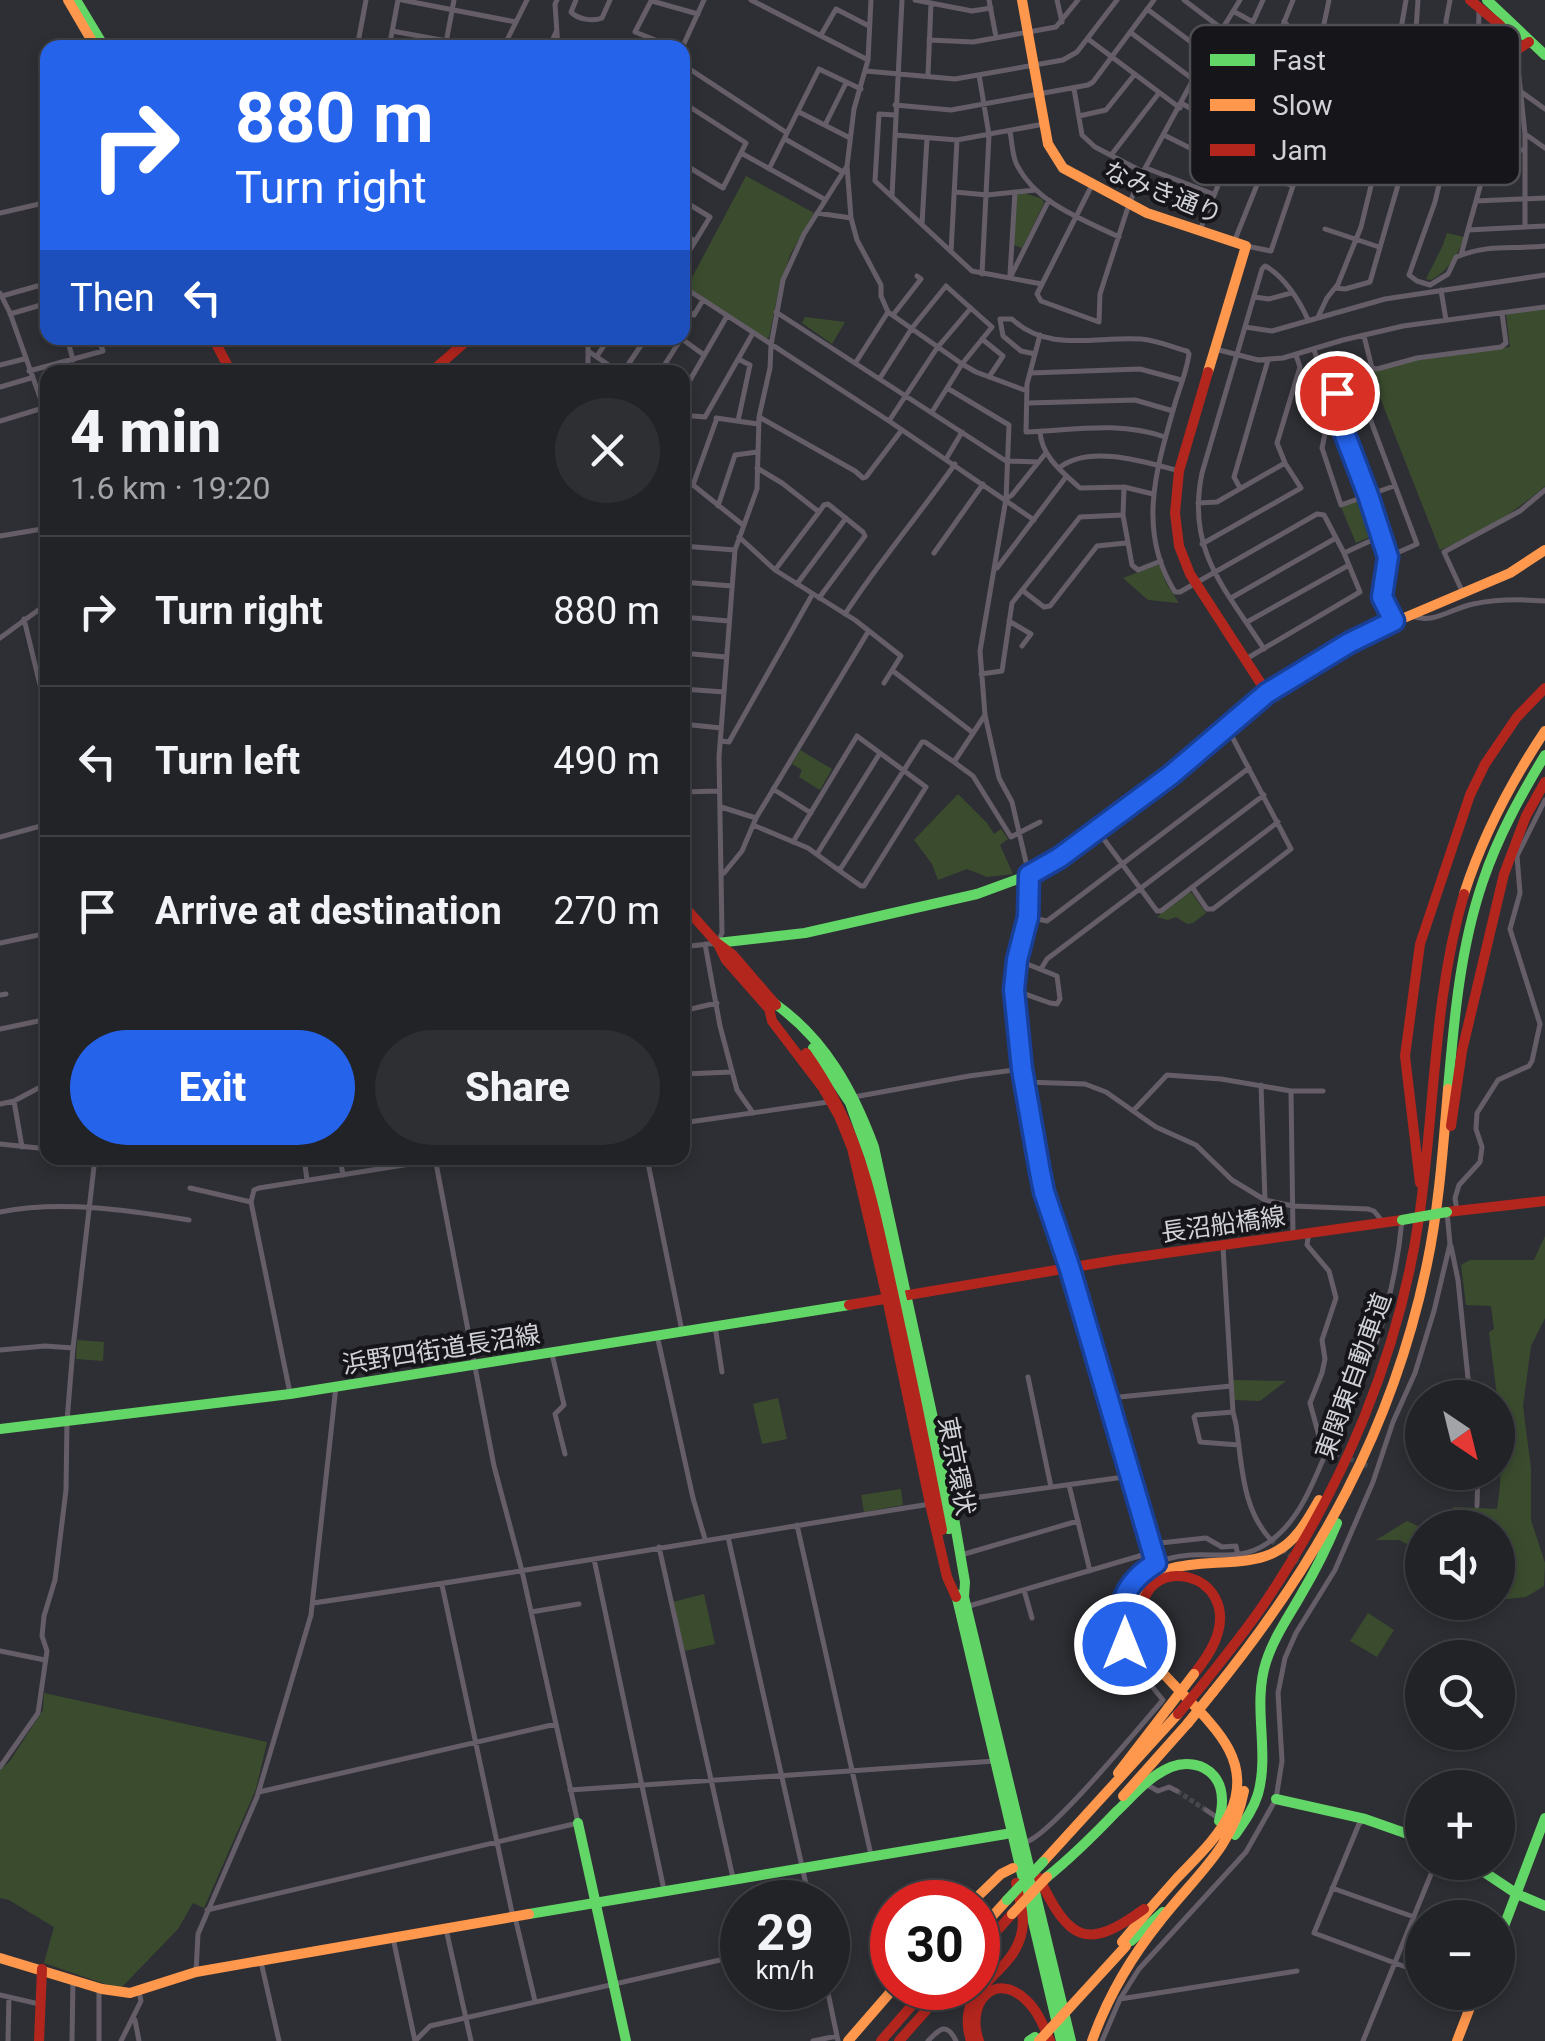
<!DOCTYPE html>
<meta charset="utf-8">
<style>
body{margin:0;font-family:Roboto,"Noto Sans JP",sans-serif;background:#2e2f33;color:#f1f3f6;height:100vh;display:flex;flex-direction:column;font-size:38px;white-space:nowrap}
*{box-sizing:border-box;margin:0}
p{font-size:32px;color:#a2a4a7}
.icon{flex:none;width:55px;height:55px;fill:none;stroke:currentColor;stroke-width:2;stroke-linecap:round;stroke-linejoin:round}
.map{position:relative;flex:1;overflow:hidden}
.panel{position:absolute;left:40px;top:365px;width:650px;height:800px;display:flex;flex-direction:column;background:#222327;border-radius:20px;box-shadow:0 5px 15px #0003,0 0 0 2px #3f4044}
.panel>*{flex:none}
.hud{position:absolute;left:40px;top:40px;width:650px;height:305px;border-radius:20px;box-shadow:0 5px 15px #0003,0 0 0 2px #3f4044;background:#2563eb;color:#fff;overflow:hidden}
.needle{width:65px;rotate:145deg}
.fabs{position:absolute;left:1405px;top:1380px;display:grid;gap:20px}
.fabs a{display:grid;place-items:center;width:110px;height:110px;border-radius:50%;background:#222327;box-shadow:0 5px 15px #0003,0 0 0 2px #3f4044;font-size:50px}
.speed{position:absolute;left:720px;top:1880px;display:flex;gap:20px;font-size:50px;font-weight:700;text-align:center}
.speed>*{display:grid;place-content:center;width:130px;height:130px;border-radius:50%;background:#222327;box-shadow:0 5px 15px #0003,0 0 0 2px #3f4044;line-height:1}
.speed small{font-size:25px;font-weight:400}
.speed .limit{border:15px solid #d22;background:#fff;color:#111}
.pin{position:absolute;display:grid;place-items:center;width:85px;height:85px;color:#fff;margin:-42px;border:5px solid #fff;border-radius:50%;box-shadow:0 2px 10px #0007}
.me{position:absolute;width:110px;margin:-55px;rotate:0deg;stroke-linejoin:round;filter:drop-shadow(0 0 8px #0008)}
.turn{display:flex;align-items:center;gap:35px;height:210px;padding:0 30px;font-size:45px}
.turn .icon{width:130px;height:130px;stroke-width:2.5}
.turn b{display:block;font-size:70px;line-height:85px}
.then{display:flex;align-items:center;height:95px;padding:0 30px;background:#0003;gap:20px;font-size:38px}
.round{display:grid;place-items:center;flex:none;width:105px;height:105px;border-radius:52px;background:#2e2f33}
.overview{display:flex;align-items:center;justify-content:space-between;height:170px;padding:0 30px}
h1{font-size:60px;font-weight:800;line-height:75px}
.button{display:flex;gap:20px;margin-top:auto;padding:20px 30px}
.button a{flex:1;height:115px;border-radius:60px;background:#2563eb;color:#fff;font-size:40px;font-weight:800;line-height:115px;text-align:center}
.button a+a{background:#2e2f33;color:#f1f3f6}
ul{padding:0;list-style:none}
li{display:flex;align-items:center;gap:30px;height:150px;padding:0 30px;border-top:2px solid #3f4044}
li div{flex:1}
li b{display:block;font-size:38px}
li em{font-style:normal}
.map>svg:first-child{display:block}
</style>
<div class="map">
<svg width="1545" height="2041" viewBox="0 0 1545 2041">
<rect width="100%" height="100%" fill="#2e2f34"/>
<!-- green -->
<path fill="#3b4c2e" d="M746,176L814,213L790,255L779,288L769,337L766,339L687,287Z
M1019,191L1042,199L1044,203L1022,248L1014,245L1016,194Z
M1447,233L1464,237C1459,254 1447,272 1431,280L1426,279L1443,245Z
M1545,308V486C1510,516 1483,532 1440,550L1370,372L1412,361L1510,347L1506,314Z
M805,317L845,322L832,344L802,323Z
M1363,498L1368,500L1377,534L1356,543L1341,507Z
M1157,565L1160,566L1166,583L1179,603L1148,600L1123,578Z
M800,750L832,769L820,790L799,777L802,770L792,764Z
M958,794L987,823L994,834L1001,829L1008,839L1000,845L1013,874L987,877L967,869L938,880L932,864L914,840Z
M1189,893H1192L1206,913L1193,923L1187,924L1176,917L1168,920L1157,917Z
M1545,1236V1318L1531,1346L1523,1406L1531,1468V1520L1545,1563L1544,1586L1526,1597L1498,1600V1528H1427L1454,1507L1497,1509C1507,1448 1496,1392 1489,1332L1494,1329L1491,1306L1466,1305L1461,1265L1470,1260H1534Z
M77,1340L104,1342L103,1361L76,1359Z
M1233,1380L1286,1381L1260,1401L1234,1400Z
M778,1398L787,1439L762,1444L753,1404Z
M901,1489L903,1505L864,1512L861,1495Z
M1407,1521L1422,1528V1547L1404,1543L1400,1540H1376Z
M704,1594L715,1644L685,1651L673,1602Z
M1368,1613L1394,1630L1377,1657L1350,1641Z
M44,1693L267,1742L256,1789L204,1908L193,1903L178,1929L120,1989L44,1963L54,1927L9,1900L0,1898V1770L10,1761L43,1710Z"/>
<g fill="none" stroke-linecap="round" stroke-linejoin="round">
<!-- street-tunnel -->
<path stroke="#46474d" stroke-width="5" stroke-dasharray="5 2.5" stroke-linecap="butt" d="M1335,1453L1370,1467
M1271,1540L1304,1567
M1177,1791L1206,1810"/>
<!-- street -->
<path stroke="#655e69" stroke-width="5" d="M402,0L516,22
M557,0L555,4L558,48
M576,0L571,12C577,19 593,22 602,18L610,0
M751,0L868,60
M915,0L972,11L991,8
M989,0L996,37
M1057,0L1062,22
M1184,0L1221,28
M1450,0L1446,21V155L1435,202L1409,275L1417,281L1430,285L1448,274L1456,257C1492,243 1510,250 1545,246
M651,1L635,32L676,48
M652,1L698,14
M1147,9L1207,54
M1233,11L1253,22L1263,0
M392,31L485,48
M1130,32L1194,80
M821,35L836,9L869,26
M1088,39L1180,108
M929,40L973,42L1056,27L1078,0
M357,48L366,0
M389,48L398,0
M445,48L454,0
M503,48L527,0
M549,48L556,32
M682,48L704,0
M1518,50L1517,58L1525,134V226
M1446,52H1478L1479,10
M682,64L787,133
M866,71L955,79L1063,60L1077,52L1117,0
M928,75L931,3
M979,75L989,135L982,274
M1196,75L1251,105L1333,113L1324,46L1321,38L1329,0
M1074,89L1082,135L1095,147L1143,172
M1520,91L1545,109
M1446,92L1476,93L1479,98L1478,112L1491,113L1497,122L1498,150
M1389,99L1411,102L1400,178
M682,102L746,143L723,188L682,163
M1411,102L1418,0
M1181,103L1238,135
M895,105L951,110L1088,85L1093,82L1154,0
M799,112L850,138
M895,115L879,114L875,181L972,271L1042,284
M1079,116L1106,110L1135,74
M825,125L846,83
M1010,131C1012,142 1012,153 1016,163C1035,203 1082,219 1119,237
M1525,134L1545,148
M895,135L957,140L1044,124
M1166,136L1226,166
M785,139L843,172
M741,153L824,199
M1112,154L1159,93
M1228,161L1293,186
M1146,168L1213,194
M769,169L819,69L861,89
M1092,185L1037,294L1041,301L1099,322L1100,294L1129,204L1143,172L1207,54L1240,0
M955,192L987,195L1036,190
M892,196L902,0
M682,200L710,217L682,263
M1476,201L1545,198
M0,213L48,202
M817,213L851,218
M922,224L927,138
M1325,229L1379,247
M1200,230L1293,0
M1468,230L1545,226
M682,234L695,241
M1234,242L1298,83L1292,31L1284,21
M1246,246L1271,251L1293,186L1323,112
M951,252L957,140
M1461,255L1481,183L1485,153L1492,150H1525
M1010,275L1015,192
M1010,278L1049,200
M682,286L889,421L1034,520
M1335,288L1345,289L1370,282L1400,178L1375,171
M1441,290L1446,320
M0,293L10,313L48,420
M2,296L48,283
M1254,297L1269,299L1291,293
M682,308L694,315L703,300
M776,312L1006,461L1038,462
M888,312L962,364L976,372L1027,391
M10,314L48,303
M893,315L921,279L917,276
M1318,317L1327,298L1338,284L1361,227L1380,149L1406,0
M1245,327L1272,331L1385,299L1545,275
M1040,335L1027,384L1026,432C1075,430 1118,421 1165,437
M1364,336L1372,368L1377,369L1417,358L1501,347L1506,343L1502,313
M67,338L73,360
M588,338V372
M682,339L704,355
M982,339L1003,356L989,377
M1215,349L1258,360L1283,358L1343,340L1403,326L1545,307
M1314,350L1388,557L1382,597L1394,620
M588,351L619,372
M1035,354L1021,351L1003,336L1000,319H1012C1047,353 1097,336 1141,339C1156,340 1172,347 1187,351L1189,354C1187,369 1181,385 1176,400C1158,464 1135,529 1175,592H1180L1317,514L1324,515L1344,553L1360,592L1246,659
M597,356L609,338
M738,359L750,365L738,421
M856,362L888,312L881,296V285L857,240L851,218L847,166L854,109L868,60L871,0
M0,365L24,359
M29,371L103,351L98,338
M623,372L646,338
M660,372L681,339
M1030,373L1140,369L1181,380
M880,378L912,328L946,286L992,327L962,364L932,412
M0,387L31,378
M947,388L1009,425L1006,499L980,651L985,715L999,778L1012,802L1029,875L1028,917L1017,960L1014,990L1022,1069L1044,1192L1070,1269L1156,1563
M682,394L727,316
M1028,403L1135,400L1173,411
M682,415L705,417
M705,417L753,333
M759,417L855,471L863,478L866,477L901,431
M716,418L758,424
M717,418L693,485L743,525
M0,421L43,408
M889,421L937,348L971,308
M1040,431C1041,456 1062,472 1080,488L1124,487L1153,494
M946,459L962,432
M757,468L782,483L819,512
M1059,468C1089,444 1145,462 1179,471
M1124,487L1123,515L1132,565L1138,570L1161,561
M1240,488L1234,477L1268,360
M1006,499L1012,495L1045,454
M1198,503L1217,502L1285,463
M718,506L735,455L757,452
M0,536L48,528
M739,537L775,570L855,620L901,656L884,683
M1202,544L1301,488L1285,463L1277,443L1300,367L1296,355
M682,546L735,550
M934,553L983,484
M1344,553L1381,536
M1388,557L1417,544L1357,384L1352,380L1337,393L1332,401L1322,448L1341,505L1394,486
M997,568L1066,477
M775,570L819,512L824,505L828,504L863,532L865,536L819,598
M682,582L732,586
M797,584L846,518
M1022,590L1044,607L1050,606L1097,546L1126,543
M1463,593L1444,552L1520,511L1545,490
M1231,598L1336,538
M845,614C879,562 919,515 955,464
M1412,616C1433,625 1452,608 1473,604C1497,599 1521,599 1545,601
M682,617L729,621
M24,619L48,718
M1009,621L1031,634L1022,646
M1247,622L1349,565
M0,638L48,603
M1264,649C1225,588 1186,551 1202,473L1262,269L1265,266C1283,275 1300,301 1308,320
M682,653L726,657
M893,671L972,732
M981,674L1002,671L1012,603L1080,517L1123,515
M682,689L724,692
M682,724L721,728
M721,741L729,742L812,595
M954,762L973,776L1011,837L1040,822
M773,789L811,813
M682,792L719,791
M721,807L756,818
M753,825L808,848L837,869L841,868L922,742H925L954,762L985,715
M1097,830L1157,911H1161L1278,822
M0,837L48,824
M793,842L857,736L926,787L864,886H861L837,869
M817,854L880,753
M724,873L742,851L756,818L868,632
M1192,887L1207,909H1213L1291,849L1227,727
M1028,917L1047,921L1249,768
M0,943L48,933
M705,944L720,1026L737,1090L753,1113
M682,947L717,943L722,933L719,757L735,550L757,489L759,417L770,368L771,345L783,280L804,234L847,166
M1041,969L1047,959L1264,795
M1014,990L1050,1003L1057,1004L1060,999L1057,976L1017,960
M0,995L6,994
M682,1011L717,1003
M0,1029L48,1019
M684,1074L732,1072
M1024,1082L1085,1084L1106,1092L1156,1127L1196,1145L1232,1180L1265,1200L1293,1206L1368,1209L1374,1211L1383,1222
M1261,1085L1265,1200
M1291,1092L1293,1234
M854,1097L969,1076L1022,1069
M14,1101L22,1147
M0,1104L14,1101L48,1083
M1133,1111L1167,1075L1221,1079L1291,1091H1323
M682,1123L828,1102
M0,1144L48,1149
M304,1158L307,1180
M340,1158L343,1175
M647,1158L682,1331
M190,1188L251,1202L290,1393
M251,1202L254,1190L259,1188L448,1158
M1457,1211L1455,1198L1459,1185L1480,1162L1482,1147L1476,1129L1477,1113L1498,1080L1529,1066L1532,1061L1540,1024L1510,929L1520,893L1517,856L1545,800
M0,1212C62,1200 127,1210 189,1220
M1309,1231L1307,1245L1329,1271L1336,1298L1322,1340L1325,1359L1322,1373L1310,1403L1322,1447L1335,1453
M1451,1246L1458,1280L1470,1398
M1223,1247L1233,1412L1236,1424C1242,1465 1242,1509 1271,1540
M715,1326L722,1372
M657,1335L693,1498L705,1539
M0,1350L45,1346L73,1348
M552,1354L564,1405L555,1414L565,1454
M1028,1377L1051,1487
M1109,1398L1231,1386
M1233,1412L1196,1415L1194,1417L1200,1442L1239,1445
M1069,1485L1090,1571
M951,1501L1131,1476
M1477,1506L1478,1472
M797,1525L871,1855
M728,1537L810,1902
M1151,1544L1206,1538L1222,1547L1236,1546L1238,1556
M659,1547L733,1878
M961,1555L1078,1521
M594,1559L664,1890
M442,1585L513,1917
M1024,1590L1032,1618
M313,1603C519,1573 724,1537 930,1504
M969,1606L1153,1552
M531,1612L579,1604
M0,1651L45,1660
M0,1767L38,1713L47,1651L42,1636L44,1616L55,1580L66,1490L67,1421L73,1348L95,1158
M1149,1786L1158,1791L1169,1787L1177,1791
M570,1790L995,1761
M259,1792L556,1724
M1206,1810L1215,1816
M1365,1819L1359,1824L1314,1933L1422,1973
M1026,1842C1050,1836 1141,1725 1163,1700C1136,1668 1103,1626 1131,1585C1139,1573 1153,1563 1167,1559C1212,1546 1243,1571 1282,1531C1304,1509 1314,1479 1327,1451C1337,1430 1349,1411 1358,1390C1381,1338 1397,1276 1402,1220
M1332,1888L1414,1917
M207,1910L578,1823L522,1571L494,1466L435,1158
M515,1917L535,2001
M446,1929L471,2041
M393,1938L415,2041
M261,1962L279,2041
M196,1972L198,1934L257,1797L311,1615L336,1386
M827,1988L838,2041
M0,1995L39,2004
M1120,1999L1297,1971
M135,2020L139,2041
M8,2041L9,1997
M72,2041L73,1979
M99,2041V1988
M121,2041L141,2001L139,1991
M415,2041L430,2026L742,1955
M813,2041L837,2036
M928,2041C940,2028 947,2022 956,2041
M1102,2041L1120,1999L1139,1969L1246,1852L1276,1799L1282,1761L1278,1693L1285,1658L1296,1633L1335,1570L1373,1482L1393,1422L1415,1373L1434,1311L1450,1244L1447,1212
M1363,2041L1436,1862"/>
<!-- fast -->
<path stroke="#63d668" stroke-width="10" d="M76,0L105,48
M1487,0L1545,55
M717,943L805,933L977,894L1029,875L1059,858L1128,807
M774,1003C825,1039 853,1090 874,1147L951,1501L965,1582L964,1597
M1448,1089C1454,1020 1460,948 1483,881C1498,836 1521,795 1545,755
M0,1429L290,1394L849,1305
M963,1593L1071,2041
M956,1594L1061,2041
M1276,1799L1365,1819L1422,1839
M578,1823L626,2041
M1235,1835C1244,1822 1253,1810 1258,1794C1270,1751 1252,1706 1266,1662C1274,1637 1289,1616 1302,1593C1315,1571 1327,1547 1337,1523
M1469,1862L1517,1894L1545,1906
M1047,1877C1072,1857 1094,1835 1116,1812C1133,1796 1149,1776 1171,1767C1186,1761 1204,1764 1214,1776C1225,1789 1223,1806 1219,1821
M529,1914L1006,1834
M1131,1941L1163,1912
M1498,1942L1545,1818
M1029,2041L1035,2037"/>
<!-- slow -->
<path stroke="#ff974d" stroke-width="10" d="M68,0L96,48
M1022,0L1048,144L1063,168L1147,213L1246,246L1208,372
M1128,807L1171,775L1267,693L1371,632L1510,573L1545,550
M1464,894C1483,835 1511,782 1545,731
M1213,1692C1318,1563 1393,1428 1427,1264C1439,1207 1443,1148 1448,1089
M1118,1773L1168,1708
M1123,1796L1188,1723
M1043,1862L1178,1714
M972,1902L1001,1874L1013,1868
M978,1932L1007,1900
M1122,1942C1140,1920 1158,1899 1177,1878C1196,1858 1218,1838 1230,1813C1266,1736 1160,1696 1138,1634C1133,1622 1130,1609 1136,1597C1158,1547 1234,1574 1275,1552C1296,1542 1308,1519 1319,1500
M0,1958L102,1989L130,1993L196,1972L529,1914
M848,2041L894,1988
M1092,2041C1108,1996 1131,1957 1161,1920C1195,1876 1233,1848 1244,1791
M1457,2041L1476,1992"/>
<!-- jam -->
<path stroke="#b3261e" stroke-width="10" d="M1470,0L1500,25L1512,46L1518,49L1529,42
M213,338L231,372
M431,372L470,338
M1208,372L1179,471L1175,513L1179,546L1190,574L1267,693
M682,904L717,943L733,955L776,1005
M719,946L726,960L770,1010
M769,1008L772,1021L823,1088L839,1116L852,1148L887,1298L930,1504L947,1577L956,1597
M1451,1126L1462,1051L1504,874L1526,816L1545,782
M1420,1183L1405,1056L1420,944L1470,795L1485,764L1517,717L1545,688
M1447,1212L1545,1201
M849,1305L1116,1260L1402,1220
M1155,1657C1151,1646 1143,1632 1142,1620C1137,1549 1244,1570 1215,1641C1210,1653 1202,1664 1194,1674
M1204,1683C1226,1655 1249,1627 1268,1598C1344,1484 1399,1354 1419,1218C1435,1110 1433,1000 1464,894
M1039,1878C1069,1940 1086,1952 1144,1909
M978,1952L1012,1914
M39,2041L42,1969
M881,2041L927,1988
M899,2041L946,1988
M971,2041C953,1984 1013,1979 1022,1931C1025,1915 1019,1898 1016,1883
M979,2041C965,2003 995,1970 1026,2000C1038,2011 1044,2027 1050,2041"/>
<!-- fast-bridge -->
<path stroke="#63d668" stroke-width="10" d="M813,1048L850,1103L870,1159L913,1349L949,1529
M1402,1220L1447,1212
M1007,1900L1043,1862"/>
<!-- slow-bridge -->
<path stroke="#ff974d" stroke-width="10" d="M1168,1708L1194,1674
M1188,1723L1213,1692
M1012,1914L1047,1877
M1039,2041L1126,1946"/>
<!-- jam-bridge -->
<path stroke="#b3261e" stroke-width="10" d="M806,1053C862,1132 873,1204 894,1297C911,1374 927,1452 942,1530
M1178,1714L1204,1683"/>
</g>
<g fill="none" stroke-linecap="round" stroke-linejoin="round">
<!-- route casing -->
<g stroke="#184099" stroke-width="25">
<path id="route" d="M1125,1644C1114,1607 1124,1583 1156,1563L1070,1269L1044,1192L1040,1172L1022,1069L1014,990L1017,960L1028,917L1029,875L1059,858L1171,775L1267,693L1349,643L1394,621L1382,597L1388,557L1368,495L1332,401L1337,393"/>
</g>
<!-- route -->
<use href="#route" stroke="#2563eb" stroke-width="18"/>
</g>
<g text-anchor="middle" stroke-width="8" stroke-linejoin="round" paint-order="stroke">
<!-- street labels -->
<g font-size="25" fill="#d1d2d8" stroke="#16161a">
<text transform="translate(1163 192) rotate(22)" y="9">なみき通り</text>
<text transform="translate(1223 1224) rotate(-8)" y="9">長沼船橋線</text>
<text transform="translate(441 1349) rotate(-9)" y="9">浜野四街道長沼線</text>
<text transform="translate(1353 1376) rotate(-70)" y="9">東関東自動車道</text>
<text transform="translate(957 1466) rotate(79)" y="9">東京環状</text>
</g>
</g>
<!-- legend -->
<rect x="1190" y="25" width="330" height="160" rx="15" fill="#16161a" stroke="#4e4e53" stroke-width="2.5"/>
<rect x="1210" y="54" width="45" height="12" fill="#63d668"/>
<rect x="1210" y="99" width="45" height="12" fill="#ff974d"/>
<rect x="1210" y="144" width="45" height="12" fill="#b3261e"/>
<g font-size="28" fill="#d1d2d8">
<text x="1272" y="70">Fast</text>
<text x="1272" y="115">Slow</text>
<text x="1272" y="160">Jam</text>
</g>
</svg>
<div class="fabs">
<a><svg class="needle" viewBox="-14 -14 28 28"><path d="M0-13l5 13h-10z" fill="#e53935"/><path d="M0 13l5-13h-10z" fill="#a2a4a7"/></svg></a>
<a><svg class="icon" aria-label="sound" viewBox="0 0 24 24"><path d="M4 9h4l5-4v14l-5-4H4zM17 9q2 3 0 6"/></svg></a>
<a><svg class="icon" aria-label="search" viewBox="0 0 24 24"><circle cx="10" cy="10" r="6"/><path d="M15 15l6 6"/></svg></a>
<a>+</a>
<a>−</a>
</div>
<div class="speed"><div>29<small>km/h</small></div><div class="limit">30</div></div>
<div class="pin" style="left:1337px;top:393px;background:#d93025"><svg class="icon" aria-label="arrive" viewBox="0 0 24 24"><path d="M6 21V4h12l-3 4 3 4H6"/></svg></div>
<svg class="me" style="left:1125px;top:1644px" viewBox="-20 -20 40 40"><circle r="17" fill="#2563eb" stroke="#fff" stroke-width="3"/><path d="M0-11L8 9 0 5-8 9z" fill="#fff"/></svg>
<div class="hud">
<div class="turn"><svg class="icon" aria-label="right" viewBox="0 0 24 24"><path d="M7 20v-9h11M14 6l5 5-5 5"/></svg><div><b>880 m</b>Turn right</div></div>
<div class="then">Then<svg class="icon" aria-label="left" viewBox="0 0 24 24"><path d="M17 20v-9H6M10 6l-5 5 5 5"/></svg></div>
</div>
<section class="panel">
<div class="overview"><div><h1>4 min</h1><p>1.6 km · 19:20</p></div><a class="round"><svg class="icon" aria-label="close" viewBox="0 0 24 24"><path d="M6 6l12 12M18 6L6 18"/></svg></a></div>
<ul>
<li><svg class="icon" aria-label="right" viewBox="0 0 24 24"><path d="M7 20v-9h11M14 6l5 5-5 5"/></svg><div><b>Turn right</b></div><em>880 m</em></li>
<li><svg class="icon" aria-label="left" viewBox="0 0 24 24"><path d="M17 20v-9H6M10 6l-5 5 5 5"/></svg><div><b>Turn left</b></div><em>490 m</em></li>
<li><svg class="icon" aria-label="arrive" viewBox="0 0 24 24"><path d="M6 21V4h12l-3 4 3 4H6"/></svg><div><b>Arrive at destination</b></div><em>270 m</em></li>
</ul>
<div class="button"><a>Exit</a><a>Share</a></div>
</section>
</div>
